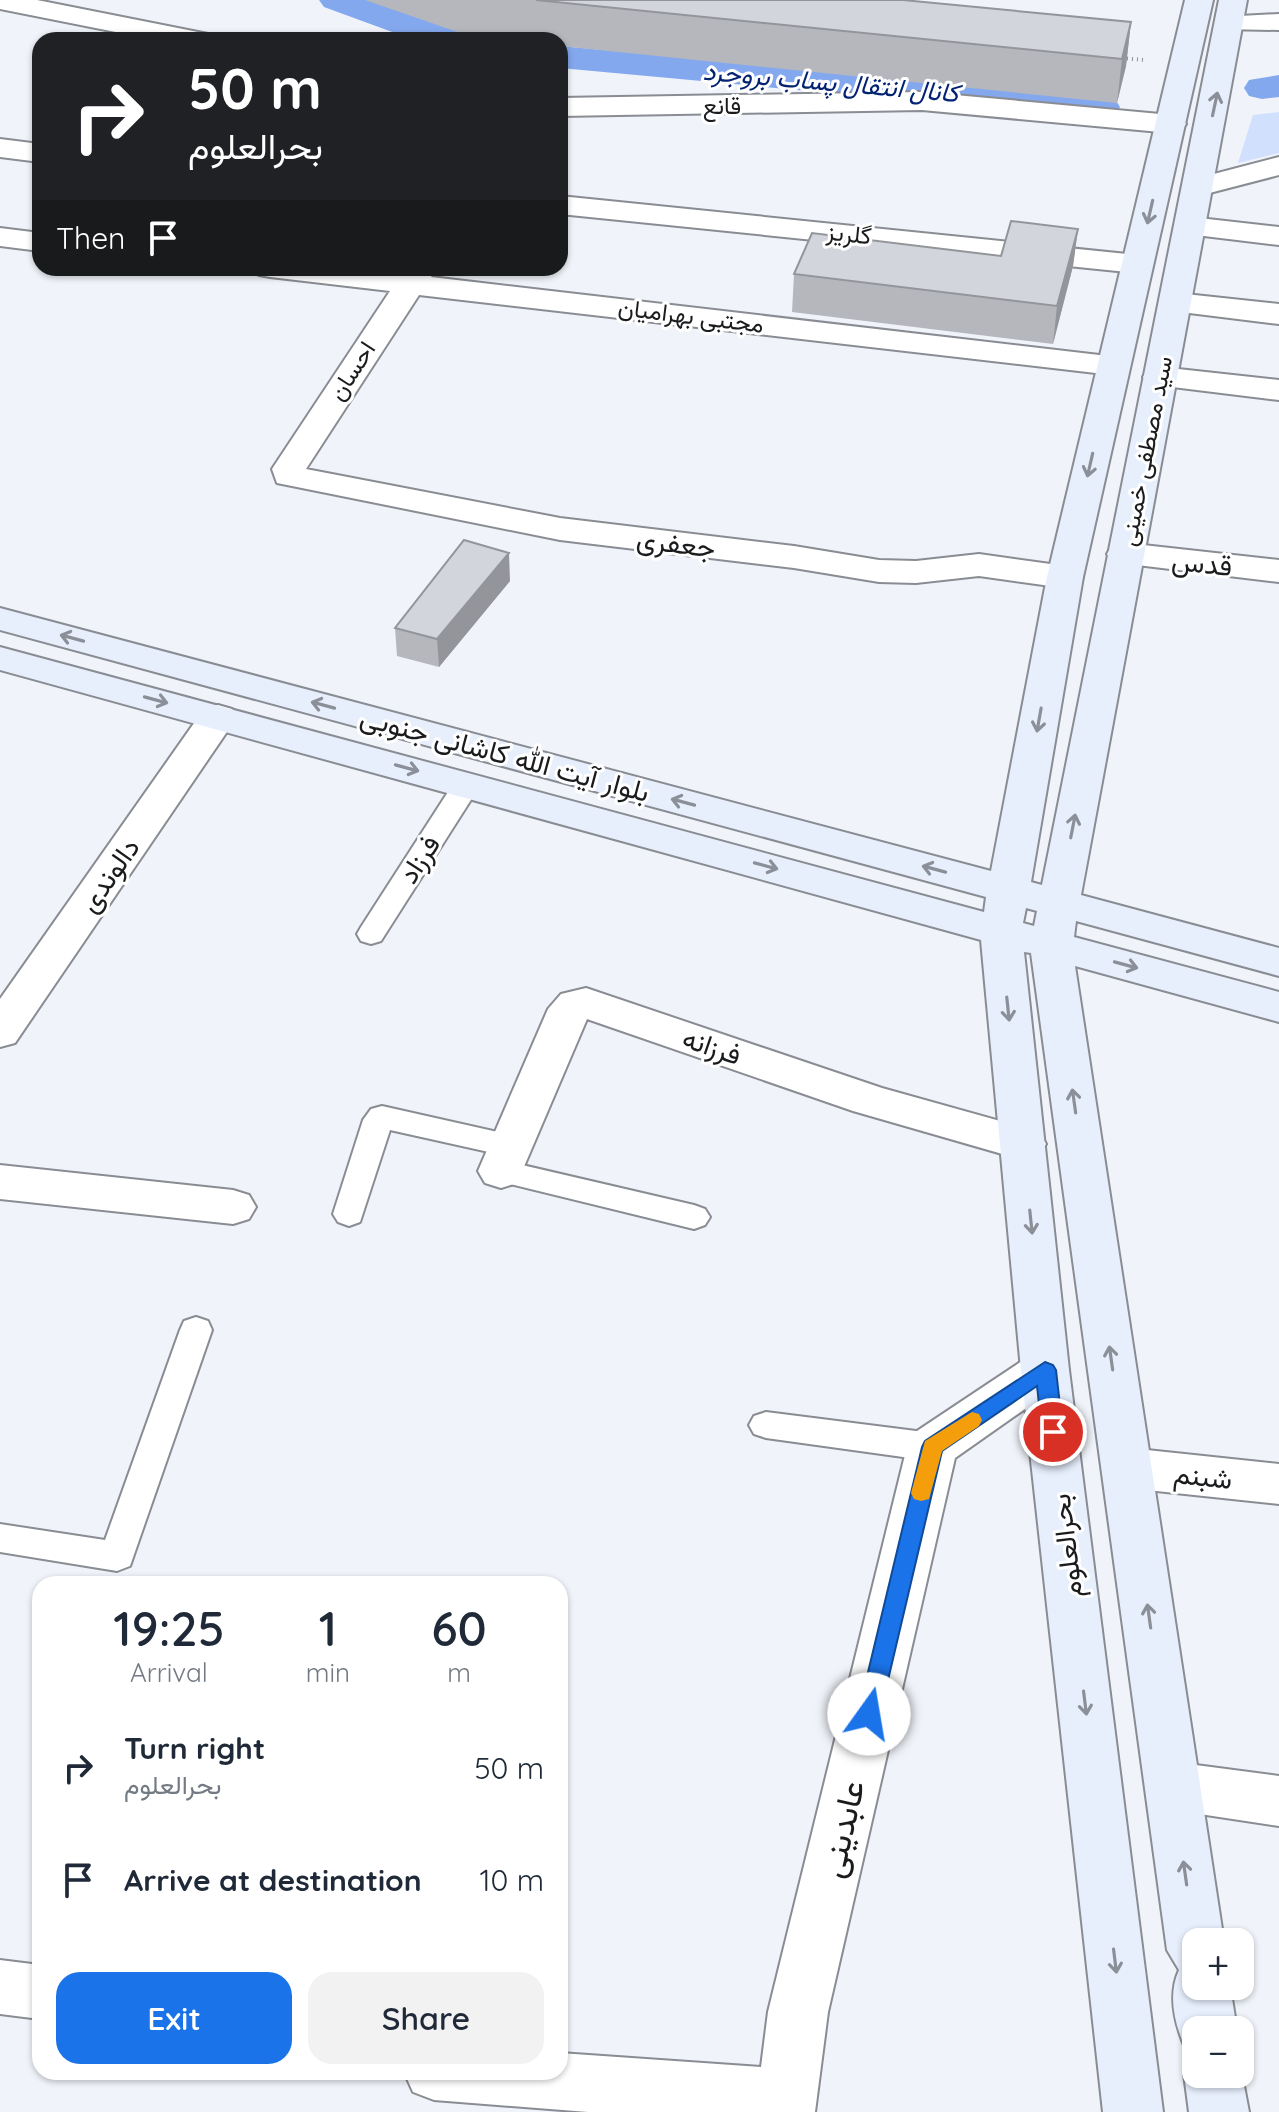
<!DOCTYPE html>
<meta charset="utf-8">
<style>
body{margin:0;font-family:Quicksand,Vazirmatn,sans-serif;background:#f2f2f3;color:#1f2937;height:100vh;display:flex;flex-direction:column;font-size:30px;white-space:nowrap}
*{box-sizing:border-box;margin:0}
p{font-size:26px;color:#747a83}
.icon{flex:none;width:44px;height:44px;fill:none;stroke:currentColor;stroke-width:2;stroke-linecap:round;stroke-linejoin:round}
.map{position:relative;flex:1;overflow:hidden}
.details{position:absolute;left:32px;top:1576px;width:536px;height:504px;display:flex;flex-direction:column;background:#fff;border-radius:24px;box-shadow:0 2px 6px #0004}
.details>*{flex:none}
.top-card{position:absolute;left:32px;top:32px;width:536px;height:244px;border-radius:24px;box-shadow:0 2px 6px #0004;background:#202124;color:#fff;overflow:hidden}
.fabs{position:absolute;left:1182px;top:1928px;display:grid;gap:16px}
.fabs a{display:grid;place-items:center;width:72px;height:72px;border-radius:16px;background:#fff;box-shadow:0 2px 6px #0004;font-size:40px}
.pin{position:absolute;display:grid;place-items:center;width:68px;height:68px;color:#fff;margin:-34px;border:4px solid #fff;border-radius:50%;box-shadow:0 2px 8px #0007}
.me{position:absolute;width:88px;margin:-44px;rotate:13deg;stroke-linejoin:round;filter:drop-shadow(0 0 6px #0008)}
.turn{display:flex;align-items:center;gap:28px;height:168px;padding:0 24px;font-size:36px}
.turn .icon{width:104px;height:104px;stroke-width:2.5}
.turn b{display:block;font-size:56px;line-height:68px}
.then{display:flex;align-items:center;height:76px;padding:0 24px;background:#0003;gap:16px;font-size:30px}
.eta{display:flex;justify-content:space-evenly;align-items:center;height:136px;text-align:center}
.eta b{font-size:48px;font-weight:600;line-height:56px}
.primary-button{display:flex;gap:16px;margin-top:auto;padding:16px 24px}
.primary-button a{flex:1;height:92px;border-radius:24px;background:#1a73e8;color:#fff;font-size:32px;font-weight:600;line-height:92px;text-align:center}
.primary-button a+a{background:#f2f2f3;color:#1f2937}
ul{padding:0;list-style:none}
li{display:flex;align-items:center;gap:24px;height:112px;padding:0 24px}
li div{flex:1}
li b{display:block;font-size:30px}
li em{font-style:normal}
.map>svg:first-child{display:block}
</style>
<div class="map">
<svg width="1279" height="2112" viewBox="0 0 1279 2112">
<rect width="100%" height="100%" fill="#f0f4fa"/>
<!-- green -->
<path fill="#d1e0fd" d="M1279,112V153L1238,163L1253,115Z"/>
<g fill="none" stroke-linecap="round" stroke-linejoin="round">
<!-- canal -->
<path fill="#84a8ee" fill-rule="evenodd" d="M319,0H369L461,32L466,40H414L324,7Z
M560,46L1102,96L1115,99L1120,107L1115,115L1102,118L560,68Z
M1279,75V97L1262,99L1249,96L1244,88L1249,80Z"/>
<!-- service casing -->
<g stroke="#898c92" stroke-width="4">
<path id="service" d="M467,776L477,778L481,784L381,941L371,944L361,941L357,934L361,927L457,778Z
M382,1106L511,1135L522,1138L526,1146L522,1154L511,1157L390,1130L360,1222L349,1226L338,1222L333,1214L363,1120L371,1109Z
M501,1160L694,1205L705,1209L710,1217L705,1225L694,1229L490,1179L485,1171L490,1163Z
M196,1317L208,1321L212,1330L130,1566L117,1571L0,1552V1524L105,1540L180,1330L184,1321Z
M766,1412L932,1433L944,1437L949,1447L944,1457L932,1461L766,1438L754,1434L749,1425L754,1416Z"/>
</g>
<!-- minor casing -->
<g stroke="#898c92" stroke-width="4">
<path id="minor" d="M0,0H37L198,32L208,34L212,40H156L0,9Z
M922,92L1171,115L1181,118L1186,124L1181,130L1171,133L922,110L560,116V98Z
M0,139L40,144V162L0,157Z
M1279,157V175L1198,196L1187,193L1183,187L1187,181Z
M560,196L1137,255L1148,257L1153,264L1148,271L1137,273L560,214Z
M1190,217L1279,227V245L1179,233L1175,226L1179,219Z
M0,228L40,233V251L0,246Z
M254,268H353L402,274L405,268H437L431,277L1125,358L1130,365L1125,372L1113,375L419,295L306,469L560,518L794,546L879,560L916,561L979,554L1065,566L1078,569L1083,577L1078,585L1065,588L979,576L916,583L879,582L794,568L560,540L277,483L272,469L390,291L270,277L259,275Z
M1176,293L1279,304V324L1165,310L1160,303L1165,296Z
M1160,367L1279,380V400L1148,384L1143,377L1148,370Z
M1125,543L1279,560V582L1112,562L1107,554L1112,546Z
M218,705L232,709L237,717L15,1043L0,1047V999L204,709Z
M586,988L882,1088L1039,1132L1046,1144L1039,1156L1023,1160L853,1111L587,1019L517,1183L501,1188L485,1183L478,1171L548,1009L561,994Z
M0,1165L233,1190L249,1195L256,1207L249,1219L233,1224L0,1199Z
M1045,1351L1062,1357L1069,1370L1062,1383L955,1458L828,2012L815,2112H588L434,2100L413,2092L404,2072H560V2053L761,2067L768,2012L907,1447L914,1433L1028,1357Z
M1128,1448L1279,1464V1504L1128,1488L1110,1482L1103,1468L1110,1454Z
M1173,1762L1279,1776V1826L1173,1810L1153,1803L1145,1786L1153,1769Z
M0,1960L40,1965V2019L0,2014Z"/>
</g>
<!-- tertiary casing -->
<g stroke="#898c92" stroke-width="4">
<path id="tertiary" d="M1279,14V30L1221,29L1217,23L1221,17Z"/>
</g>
<!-- secondary casing -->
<g stroke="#898c92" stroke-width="4">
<path id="secondary" d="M1185,0H1213L1083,577L1031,882L1042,885L1219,0H1247L1081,895L1279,948V976L1076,921L1074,937L1279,992V1022L1075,966L1224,1942H1196V1986H1230L1237,2030H1196V2074H1240V2065L1249,2112H1189L1184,2074L1195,2053L1186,2050C1175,2025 1167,1996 1179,1970L1167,1950L1031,953L1024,952L1069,1370L1163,2112H1103L1021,1370L981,940L0,670V647L984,912L986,897L0,630V608L991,871L1047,577ZM1026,908L1037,911L1034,926L1023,923Z"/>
</g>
<!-- path -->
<path stroke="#8b8e92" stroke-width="4" stroke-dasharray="1 4" stroke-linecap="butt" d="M1122,58L1144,60"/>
<!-- service -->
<use href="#service" fill="#fff" fill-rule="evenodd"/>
<!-- minor -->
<use href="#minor" fill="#fff" fill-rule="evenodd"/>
<!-- tertiary -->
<use href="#tertiary" fill="#fff" fill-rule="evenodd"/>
<!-- secondary -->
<use href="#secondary" fill="#e7effd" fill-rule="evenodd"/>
</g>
<!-- wall -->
<path fill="#b5b7bd" d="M365,0H903L1131,22L1126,66L1117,103L560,46V40H504L472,37Z
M1078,229L1073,266L1053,344L792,312L794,274L1001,256Z
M510,581L439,667L397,656L395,628Z"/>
<!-- shaded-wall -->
<path fill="#93959a" d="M1131,22L1126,66L1117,103L1122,59Z
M1078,229L1073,266L1053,344L1057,306Z
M509,553L510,581L439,667L437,639Z"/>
<!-- building -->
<path fill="#d2d5dc" stroke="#93959a" stroke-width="2" d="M536,0H903L1131,22L1122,59Z
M1011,221L1078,229L1057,306L794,274L812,233L1001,256Z
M464,540L509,553L437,639L395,628Z"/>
<!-- one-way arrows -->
<defs><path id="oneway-shaft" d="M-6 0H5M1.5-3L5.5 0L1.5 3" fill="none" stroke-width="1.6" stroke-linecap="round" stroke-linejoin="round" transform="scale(2)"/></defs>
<g stroke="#8b9098">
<use href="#oneway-shaft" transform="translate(1215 104) rotate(-78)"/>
<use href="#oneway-shaft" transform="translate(1150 212) rotate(103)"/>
<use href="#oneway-shaft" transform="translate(1090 465) rotate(103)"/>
<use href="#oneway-shaft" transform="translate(72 638) rotate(-165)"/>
<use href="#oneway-shaft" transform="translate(156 700) rotate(15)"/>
<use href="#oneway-shaft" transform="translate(323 705) rotate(-165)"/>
<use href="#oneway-shaft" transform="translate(1039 720) rotate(100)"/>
<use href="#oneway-shaft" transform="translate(407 768) rotate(15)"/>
<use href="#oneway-shaft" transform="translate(683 802) rotate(-165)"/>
<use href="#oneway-shaft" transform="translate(1073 826) rotate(-79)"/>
<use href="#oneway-shaft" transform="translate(766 866) rotate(15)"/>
<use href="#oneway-shaft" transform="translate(934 869) rotate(-165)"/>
<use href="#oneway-shaft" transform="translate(1126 965) rotate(15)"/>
<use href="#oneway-shaft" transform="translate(1008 1009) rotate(84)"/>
<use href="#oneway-shaft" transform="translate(1074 1101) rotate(-98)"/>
<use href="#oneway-shaft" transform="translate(1031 1222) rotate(84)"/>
<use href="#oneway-shaft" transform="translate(1111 1358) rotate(-98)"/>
<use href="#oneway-shaft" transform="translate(1149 1616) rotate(-98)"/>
<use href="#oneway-shaft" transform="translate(1085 1703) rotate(83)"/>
<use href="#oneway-shaft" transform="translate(1185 1873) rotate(-98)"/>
<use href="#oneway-shaft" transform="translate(1115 1961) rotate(83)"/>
</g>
<!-- route -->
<path fill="#1a73e8" stroke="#114b97" stroke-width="2" d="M1045,1362L1053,1365L1056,1370L1063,1432L1060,1438H1045L1042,1432L1037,1386L942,1451L880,1714L877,1721L869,1724L861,1721L858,1714L922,1447L925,1441Z"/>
<!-- slow -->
<path fill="#f59e0b" d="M972,1412L979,1414L982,1420L979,1426L942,1451L929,1499L921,1501L914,1499L911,1493L925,1441Z"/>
<g text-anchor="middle" stroke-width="6" stroke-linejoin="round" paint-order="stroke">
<!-- far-street labels -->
<g font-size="24" fill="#1a1b1d" stroke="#fff">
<text x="722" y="114">قانع</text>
<text transform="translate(849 234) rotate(6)" y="8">گلریز</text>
<text transform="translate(691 316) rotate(7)" y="8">مجتبی بهرامیان</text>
<text transform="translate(352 371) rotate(-57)" y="8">احسان</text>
<text transform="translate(1146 451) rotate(-79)" y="8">سید مصطفی خمینی</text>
</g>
<!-- far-water labels -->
<g font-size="26" font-style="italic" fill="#032372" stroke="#fff">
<text transform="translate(831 82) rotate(5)" y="9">کانال انتقال پساب بروجرد</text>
</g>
<!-- street labels -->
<g font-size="28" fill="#1a1b1d" stroke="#fff">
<text transform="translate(676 543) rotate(7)" y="10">جعفری</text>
<text transform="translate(1202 563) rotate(6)" y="10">قدس</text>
<text transform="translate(505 754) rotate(15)" y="10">بلوار آیت الله کاشانی جنوبی</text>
<text transform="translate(419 859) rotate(-57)" y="10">فرزاد</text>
<text transform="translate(109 875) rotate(-55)" y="10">دالوندی</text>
<text transform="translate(712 1046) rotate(19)" y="10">فرزانه</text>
<text transform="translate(1203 1476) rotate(6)" y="10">شبنم</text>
<text transform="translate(1066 1546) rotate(-97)" y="10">بحرالعلوم</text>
</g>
<!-- near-street labels -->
<g font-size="34" fill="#1a1b1d" stroke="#fff">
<text transform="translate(842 1829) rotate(-77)" y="12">عابدینی</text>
</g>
</g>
</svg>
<div class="fabs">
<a>+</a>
<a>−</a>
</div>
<div class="pin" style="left:1053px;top:1432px;background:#d93025"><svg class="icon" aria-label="arrive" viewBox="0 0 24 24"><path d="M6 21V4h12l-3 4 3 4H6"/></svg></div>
<svg class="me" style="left:869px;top:1714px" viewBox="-20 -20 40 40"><circle r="19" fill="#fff"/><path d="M0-13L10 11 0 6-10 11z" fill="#1a73e8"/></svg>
<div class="top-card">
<div class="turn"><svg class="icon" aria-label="right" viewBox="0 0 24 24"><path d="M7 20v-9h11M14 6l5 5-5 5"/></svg><div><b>50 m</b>بحرالعلوم</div></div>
<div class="then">Then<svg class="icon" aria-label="arrive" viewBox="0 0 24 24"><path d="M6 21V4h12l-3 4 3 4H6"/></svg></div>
</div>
<section class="details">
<div class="eta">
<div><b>19:25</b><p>Arrival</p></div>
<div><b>1</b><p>min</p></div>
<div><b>60</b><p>m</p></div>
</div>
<ul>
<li><svg class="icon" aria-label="right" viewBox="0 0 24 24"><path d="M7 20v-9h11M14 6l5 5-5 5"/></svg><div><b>Turn right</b><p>بحرالعلوم</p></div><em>50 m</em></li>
<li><svg class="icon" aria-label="arrive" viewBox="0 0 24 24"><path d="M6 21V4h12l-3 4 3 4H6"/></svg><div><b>Arrive at destination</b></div><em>10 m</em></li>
</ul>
<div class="primary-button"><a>Exit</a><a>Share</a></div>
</section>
</div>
